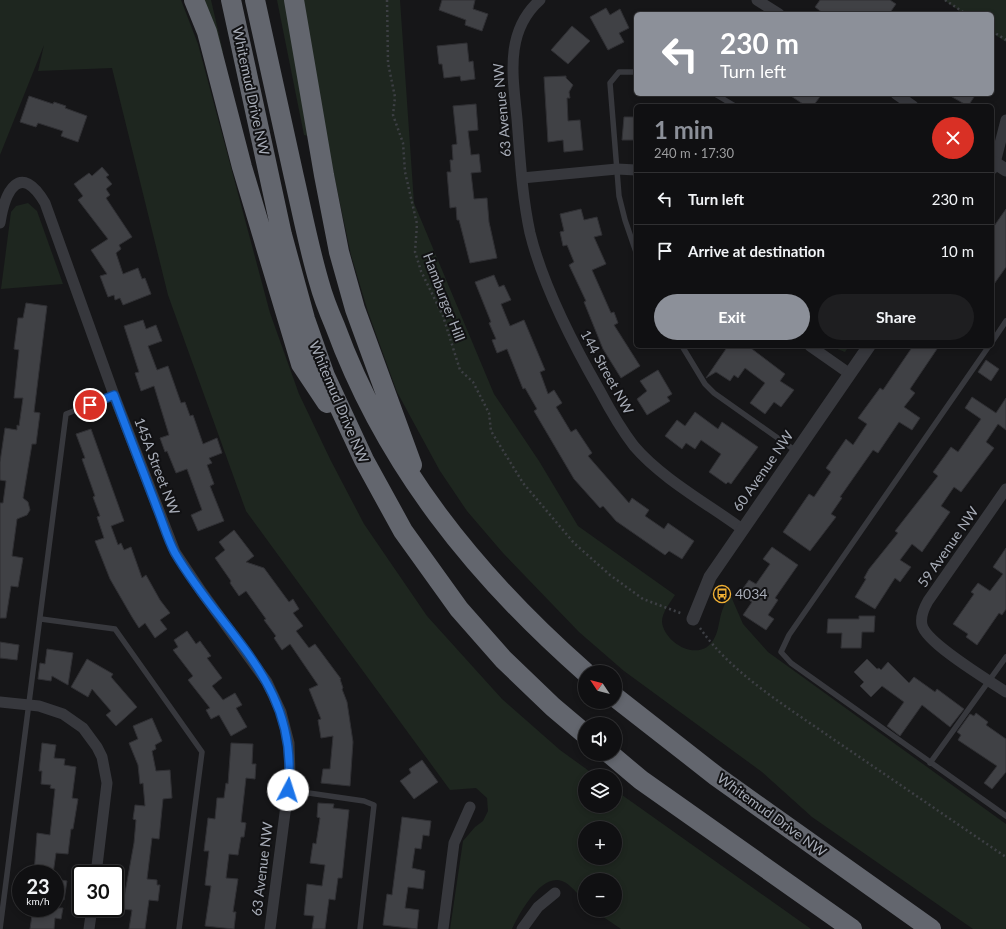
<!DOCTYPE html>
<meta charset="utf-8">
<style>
body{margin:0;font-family:Lato,sans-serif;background:#1e1e20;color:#f1f3f6;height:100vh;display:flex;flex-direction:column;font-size:15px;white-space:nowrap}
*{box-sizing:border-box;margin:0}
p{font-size:13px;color:#9c9d9f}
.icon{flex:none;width:22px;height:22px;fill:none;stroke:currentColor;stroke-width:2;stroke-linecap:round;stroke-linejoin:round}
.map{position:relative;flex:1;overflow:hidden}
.side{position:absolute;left:634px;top:104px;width:360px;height:244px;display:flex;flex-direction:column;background:#101012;border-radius:6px;box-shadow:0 2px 6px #0003,0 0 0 1px #303032}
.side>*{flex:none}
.top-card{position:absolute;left:634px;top:12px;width:360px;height:84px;border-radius:6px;box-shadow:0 2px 6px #0003,0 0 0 1px #303032;background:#8c9099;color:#fff;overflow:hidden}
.needle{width:26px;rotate:305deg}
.controls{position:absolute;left:578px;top:665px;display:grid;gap:8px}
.controls a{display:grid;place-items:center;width:44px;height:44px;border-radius:50%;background:#101012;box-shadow:0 2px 6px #0003,0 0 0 1px #303032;font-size:20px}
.speed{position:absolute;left:12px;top:865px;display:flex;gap:8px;font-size:20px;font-weight:700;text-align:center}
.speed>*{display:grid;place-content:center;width:52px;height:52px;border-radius:50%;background:#101012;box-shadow:0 2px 6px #0003,0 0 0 1px #303032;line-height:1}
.speed small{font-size:10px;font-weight:400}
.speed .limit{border:2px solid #111;border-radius:6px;background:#fff;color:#111}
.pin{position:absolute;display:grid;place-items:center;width:34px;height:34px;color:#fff;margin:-17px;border:2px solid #fff;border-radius:50%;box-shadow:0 1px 4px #0007}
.me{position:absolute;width:44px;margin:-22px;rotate:5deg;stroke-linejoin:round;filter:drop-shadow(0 0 3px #0008)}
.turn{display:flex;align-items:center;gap:14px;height:84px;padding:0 20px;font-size:18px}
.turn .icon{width:52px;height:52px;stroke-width:2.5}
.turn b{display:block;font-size:28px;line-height:34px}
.round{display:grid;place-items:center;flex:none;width:42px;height:42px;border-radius:21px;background:#1e1e20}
.head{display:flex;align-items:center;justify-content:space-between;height:68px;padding:0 20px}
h1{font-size:24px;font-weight:700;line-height:30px;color:#8c9099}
.cta{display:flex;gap:8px;margin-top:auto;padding:8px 20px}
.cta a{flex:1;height:46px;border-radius:24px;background:#8c9099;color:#fff;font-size:16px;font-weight:700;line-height:46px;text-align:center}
.cta a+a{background:#1e1e20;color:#f1f3f6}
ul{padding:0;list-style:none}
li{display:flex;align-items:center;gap:12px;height:52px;padding:0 20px;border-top:1px solid #303032}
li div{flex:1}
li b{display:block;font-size:15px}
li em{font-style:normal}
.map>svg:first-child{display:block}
</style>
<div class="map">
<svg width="1006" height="929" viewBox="0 0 1006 929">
<rect width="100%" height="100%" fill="#161618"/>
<!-- green -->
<path fill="#1e261f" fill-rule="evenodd" d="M0,0H181L198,44L270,313L299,394L331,461L364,524L427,616L502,699L560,750L596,776H585V806H615V790L811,929H621L593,910H615V880H585V902C579,896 571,884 562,881C541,873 519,914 512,929H450L463,841L475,827L483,821L488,811L487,798L476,788L450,790L246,511L168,295L112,68L38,71L44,45L0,155ZM585,828H615V858H585Z
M201,0H211L223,52L219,53Z
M277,0H285L308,136L304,135Z
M303,0H400L414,203L494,394L539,461L578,526L675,595C670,603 662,612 662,622C664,640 690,658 707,647C719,638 718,623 722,611C724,605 727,599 730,594L743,624L768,652L1006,824V929H973L812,817L762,772L624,671L579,632L503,553L467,511L440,471L397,392L368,312L351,255L331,161Z
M944,0H1006V42L992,33V14H964Z
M28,203L37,211L63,284L1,289L11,212L16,206Z
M830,346H849L845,352Z"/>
<!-- building -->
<path fill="#404145" stroke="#303034" d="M442,0H475L473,9L488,14L482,31L465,25L466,20L439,10Z
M820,0H890L896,4L889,14H824L815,7Z
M606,8L610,15L620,9L629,28L619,33L624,42L608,50L590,17Z
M572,26L590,41L568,64L551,50Z
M467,43L469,62L473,61L475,79L461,81L460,76L444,78L442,64H439L437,46Z
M566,76V78L573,85L569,92L570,98H567L568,121L580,120L583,150L564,152L563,140L548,142L544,77Z
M788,94H822L813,106H806Z
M947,94H976L968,106Z
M29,96L53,104L54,102L66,106L65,108L87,116L78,142L61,136L63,131L38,123L36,127L20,122Z
M476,104L478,130L468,131L471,155L479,154L481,172L471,173L474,199L487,198L489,222L497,258L470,263L459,220H457L456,207L450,208L447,172H451L450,160H453L452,145L457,144L453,106Z
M624,117H636V140H622Z
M102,167L109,175L106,177L112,184L106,189L110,195L106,198L132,237L119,245L121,249L116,253L123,274L138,268L142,279L145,278L151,294L123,305L120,298L115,300L114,295L108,297L100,276L107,274L91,250L108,239L78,200L83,196L74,184L89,173L92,176Z
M581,209L584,220L597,217L602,235L594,237L606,264L592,270L611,313L614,312L618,323L614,325L640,366L621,378L603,349L584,302L586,301L569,265L574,262L567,245L563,246L560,232L564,231L560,214Z
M1006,209V267L992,287V229Z
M494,275L499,287L504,285L511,300L501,304L510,326L524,320L545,370L540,372L548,394L554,390L562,403L556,407L571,432L576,429L592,453L588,456L629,503L632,498L649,510L645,516L664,529L668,523L694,541L682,559L669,551L665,555L616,521L603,506L600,508L574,479L534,411L537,409L525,388L523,389L507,349L497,353L492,340L496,339L489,323L491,322L475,282Z
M26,303L47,306L34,412L40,413L36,444H32L23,498L28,502L30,510L27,515L17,519L12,556L23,558L18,587L11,586L6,618H0V503H3L6,481L0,480V462L5,428L17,430V425L19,426L23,398H14L19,350L14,349L18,318H23Z
M143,320L146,329L156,325L162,341L148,346L157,370L168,366L181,403L185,402L190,416L193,415L203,444L217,438L222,453L209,458L212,463L207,465L214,484L210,486L224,521L198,531L191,515L202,510L187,469L176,473L167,451L165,452L160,438L169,435L154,386L141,391L135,373L139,372L124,326Z
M728,346H748L785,374L780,381L794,390L781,407L774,402L765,414L750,403L765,383L745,368L738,378L734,375L730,381L716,372L706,378Z
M913,346H939L910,389L915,393L904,407L920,418L912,430L899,422L878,453L873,450L840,497L842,498L831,514L836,517L810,551L783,532L809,494L814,497L831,472L826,468L846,439L853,445L867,424L858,418L880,388L883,390Z
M986,360L999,369L991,381L978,372Z
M658,370L672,394L667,397L670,401L647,415L637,399L647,391L640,381Z
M972,397L996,413L1006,398V430L998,424L986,442L994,448L961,492L954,487L941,506L950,512L922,552L912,544L900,560L911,567L900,582L895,578L875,609L855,597L866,579L864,578L869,569L898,533L895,531L938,476L933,472L951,447L958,452L981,419L965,408Z
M695,412L718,429L722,422L758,447L731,484L728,482L726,484L709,472L721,454L701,440L695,449L686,443L682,449L665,436L677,420L685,426Z
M91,429L124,521L111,526L118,545L121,543L124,550L131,547L142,578L146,575L160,600L170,613L160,620L167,629L155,638L145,623L139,628L132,617L110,579L95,541L104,538L97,517L100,516L93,497L95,496L82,459L85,458L76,434Z
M234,530L254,556L246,562L264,568L289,602L293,599L299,609L293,613L303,626L296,631L309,648L315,644L341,679H340L343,688L342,689L347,702L353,742L350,786L321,783L323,769H330L333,736L321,738L318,720L321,719L309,689L318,685L290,644L282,650L274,638L276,636L264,620L266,619L246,591L239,596L230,583L231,581L215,558L225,550L219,542Z
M772,547L798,565L775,598L778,600L768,615L774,619L766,630L743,615L752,602L739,594L749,580L756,584L770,564L763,559Z
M1006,548V609L1002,615L999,613L977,645L966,637L968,634L953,624L974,594L971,592L978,583L990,591L1003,574L993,567Z
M859,616H875L874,632H862L861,648H841L842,633H827L828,619H859Z
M187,631L196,644L200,641L211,656L207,658L222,678L212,686L223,700L235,693L242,705L236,708L247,727L231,736L219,715L211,719L206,710L210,708L188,680L193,676L173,650L178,647L174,640Z
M0,642L19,645L17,660L0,658Z
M47,649L73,653L68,685L52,676L51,681L38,679L40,663L45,664Z
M87,659L113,674L111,677L137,707L116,726L106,715L111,711L92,689L88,697L71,687Z
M867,659L877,669L879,668L881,670L888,662L909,683L914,677L935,692L937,689L964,709L950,727L922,705L900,736L887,726L904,702L882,686L871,697L860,686L864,682L854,672Z
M976,713L988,722L986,725L1006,739V772L992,789L984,783L997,766L958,740L961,735L957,732L970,714L974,716Z
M152,718L162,741L155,745L156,749L152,751L156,771L170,770L172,798L163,799L159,839L152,838L147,879L157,880V885H160L158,901L149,900L145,929H129L132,910L122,909L134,843L136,820L133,819L135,805L145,806L143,783L140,784L138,765L129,743L138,739L133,726Z
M42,743L56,745L54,758L65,759L64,765L76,767L72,798L78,799L73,829H71L68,854L56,853L53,874H34L37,833L50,835L55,789L50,788L51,785L41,784L42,771H39Z
M231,743L253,744L252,764H256L255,779L246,778L241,822L246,823L244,837H241L238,855L229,854L226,878L238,879L233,912H236L234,929L205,926L211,886L205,885L209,851H204L208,818L215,819L217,798H224L226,783L228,784Z
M422,760L438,782L414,799L400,781L411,773L409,769Z
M318,803L334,804L333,808L349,810L342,878H338L335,900L329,899L325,929H312L314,916L304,915L307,884L322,886L325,865L310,863L313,843L316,844L320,818L317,817Z
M402,817L431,821L429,836L423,835L421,849L415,848L412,868L425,871L423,889L408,887L405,908L419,910L417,929L383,925L387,894L392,895Z
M55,879L67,881L64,900L55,899Z
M33,908L50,910V908H63L61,919L55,918L54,929H30Z"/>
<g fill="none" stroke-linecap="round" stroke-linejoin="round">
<!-- path -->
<path stroke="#3d3f44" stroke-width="2.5" stroke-dasharray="2 3" stroke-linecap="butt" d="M387,0L388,63L395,97L393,115L403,143L405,172L417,224L415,252L421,271L443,316L460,370L473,382L489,413L491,431L523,483L574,543L610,575L643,599L683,614
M945,0L966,14
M992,31L1006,40
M700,628C731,673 786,706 830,737C889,777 947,817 1006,857"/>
<!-- service -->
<path stroke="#37383d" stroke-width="5.5" d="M636,72H619L610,83L619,196L625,220L636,252
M715,94L735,106
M992,342L1006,321
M682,346L705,384L714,393L796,451
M989,346L789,635L781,652L791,663L1006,816
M41,619L115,629L202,752L179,929
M930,763L1006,657
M288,790L364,801L374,805L360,929
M0,929C21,757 45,586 66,414L114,395"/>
<!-- minor -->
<path stroke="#37383d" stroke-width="11" d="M540,0C504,32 513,77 517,119C520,157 522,196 530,233C543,286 573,344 600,391C610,410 621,429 634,446C661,478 708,504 742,529
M757,0L779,14
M896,94L913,106
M992,160L995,163L1006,120
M522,178L617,169L636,170
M0,223C5,191 20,161 45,203L114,395L175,552L201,591L267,682L281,712L289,743L290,774L270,929
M810,346L850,374
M1006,489L928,601C924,608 920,616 922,625C926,643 988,680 1006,692
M0,702L39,706L63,714L83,728L97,747L102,757L107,783L96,874
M89,929L92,908
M443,929L454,843L470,807
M522,929L538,907L555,893"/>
<!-- tertiary -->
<path stroke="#37383d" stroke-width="13" d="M992,168L995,163L1006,170
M693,619L710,577L869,346"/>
<!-- motorway -->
<path stroke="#63666e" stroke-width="20" d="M194,0L207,32L242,167L301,364L327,403
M231,0L282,235L305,319L325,376L364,460L403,531L459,609L503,659L553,707L585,734
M255,0C268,59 281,118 294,177C302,212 309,248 319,282C323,297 329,312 335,326C386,465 475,575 585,672
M294,0L324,175L339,252L355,309L412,465
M615,697L716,776L931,929
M610,754L641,780L852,929"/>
</g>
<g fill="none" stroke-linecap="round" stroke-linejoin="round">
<!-- route casing -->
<g stroke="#114b97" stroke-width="10">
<path id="route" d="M90,405L114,395C128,433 143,471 157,508C163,523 168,540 175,553C224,637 300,683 288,790"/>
</g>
<!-- route -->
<use href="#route" stroke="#1a73e8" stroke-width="7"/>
</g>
<!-- icons -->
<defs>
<g id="bus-ring" transform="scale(0.9)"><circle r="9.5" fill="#111113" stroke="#f2b134" stroke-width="1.5"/><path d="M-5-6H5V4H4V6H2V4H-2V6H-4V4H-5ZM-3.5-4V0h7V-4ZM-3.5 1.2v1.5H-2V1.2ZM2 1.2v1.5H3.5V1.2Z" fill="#f2b134"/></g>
</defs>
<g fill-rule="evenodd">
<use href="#bus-ring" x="722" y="594"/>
</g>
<g text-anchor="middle" stroke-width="4" stroke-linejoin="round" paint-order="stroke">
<!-- street labels -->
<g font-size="14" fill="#a8adb8" stroke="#111113">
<text transform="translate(251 91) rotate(78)" y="5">Whitemud Drive NW</text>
<text transform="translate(502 110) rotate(-95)" y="5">63 Avenue NW</text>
<text transform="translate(444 297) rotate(69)" y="5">Hamburger Hill</text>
<text transform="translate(607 372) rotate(61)" y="5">144 Street NW</text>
<text transform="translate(339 402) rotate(67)" y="5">Whitemud Drive NW</text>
<text transform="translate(157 466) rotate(69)" y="5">145A Street NW</text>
<text transform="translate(763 471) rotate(-55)" y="5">60 Avenue NW</text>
<text transform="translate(948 547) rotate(-55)" y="5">59 Avenue NW</text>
<text transform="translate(772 815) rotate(36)" y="5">Whitemud Drive NW</text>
<text transform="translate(262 869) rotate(-83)" y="5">63 Avenue NW</text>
</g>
<!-- poi labels -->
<g font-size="14" fill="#a8adb8" stroke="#111113" text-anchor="start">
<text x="735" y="599">4034</text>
</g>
</g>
</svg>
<div class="controls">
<a><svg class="needle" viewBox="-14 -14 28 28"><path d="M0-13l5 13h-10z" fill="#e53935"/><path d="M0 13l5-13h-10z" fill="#9c9d9f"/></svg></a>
<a><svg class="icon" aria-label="sound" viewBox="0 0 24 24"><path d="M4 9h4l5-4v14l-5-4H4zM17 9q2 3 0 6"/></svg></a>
<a><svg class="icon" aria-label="layers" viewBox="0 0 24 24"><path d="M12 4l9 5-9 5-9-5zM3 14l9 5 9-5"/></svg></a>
<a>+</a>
<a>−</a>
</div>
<div class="speed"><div>23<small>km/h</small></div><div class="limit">30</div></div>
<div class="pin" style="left:90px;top:405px;background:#d93025"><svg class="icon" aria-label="arrive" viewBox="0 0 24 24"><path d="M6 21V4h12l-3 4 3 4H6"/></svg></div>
<svg class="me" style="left:288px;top:790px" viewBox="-20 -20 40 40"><circle r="19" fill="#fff"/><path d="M0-13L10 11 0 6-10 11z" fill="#1a73e8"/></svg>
<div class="top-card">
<div class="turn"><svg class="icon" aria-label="left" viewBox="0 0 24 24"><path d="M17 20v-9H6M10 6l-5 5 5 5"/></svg><div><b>230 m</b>Turn left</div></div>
</div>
<section class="side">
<div class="head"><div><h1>1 min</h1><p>240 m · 17:30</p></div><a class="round" style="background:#d93025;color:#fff"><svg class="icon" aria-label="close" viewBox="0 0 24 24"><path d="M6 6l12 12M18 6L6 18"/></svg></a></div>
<ul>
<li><svg class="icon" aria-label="left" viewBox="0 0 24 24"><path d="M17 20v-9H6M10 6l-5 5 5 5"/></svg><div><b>Turn left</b></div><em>230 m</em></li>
<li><svg class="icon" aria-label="arrive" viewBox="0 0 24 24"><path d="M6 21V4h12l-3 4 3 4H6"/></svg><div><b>Arrive at destination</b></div><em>10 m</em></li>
</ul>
<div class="cta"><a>Exit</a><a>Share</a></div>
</section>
</div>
